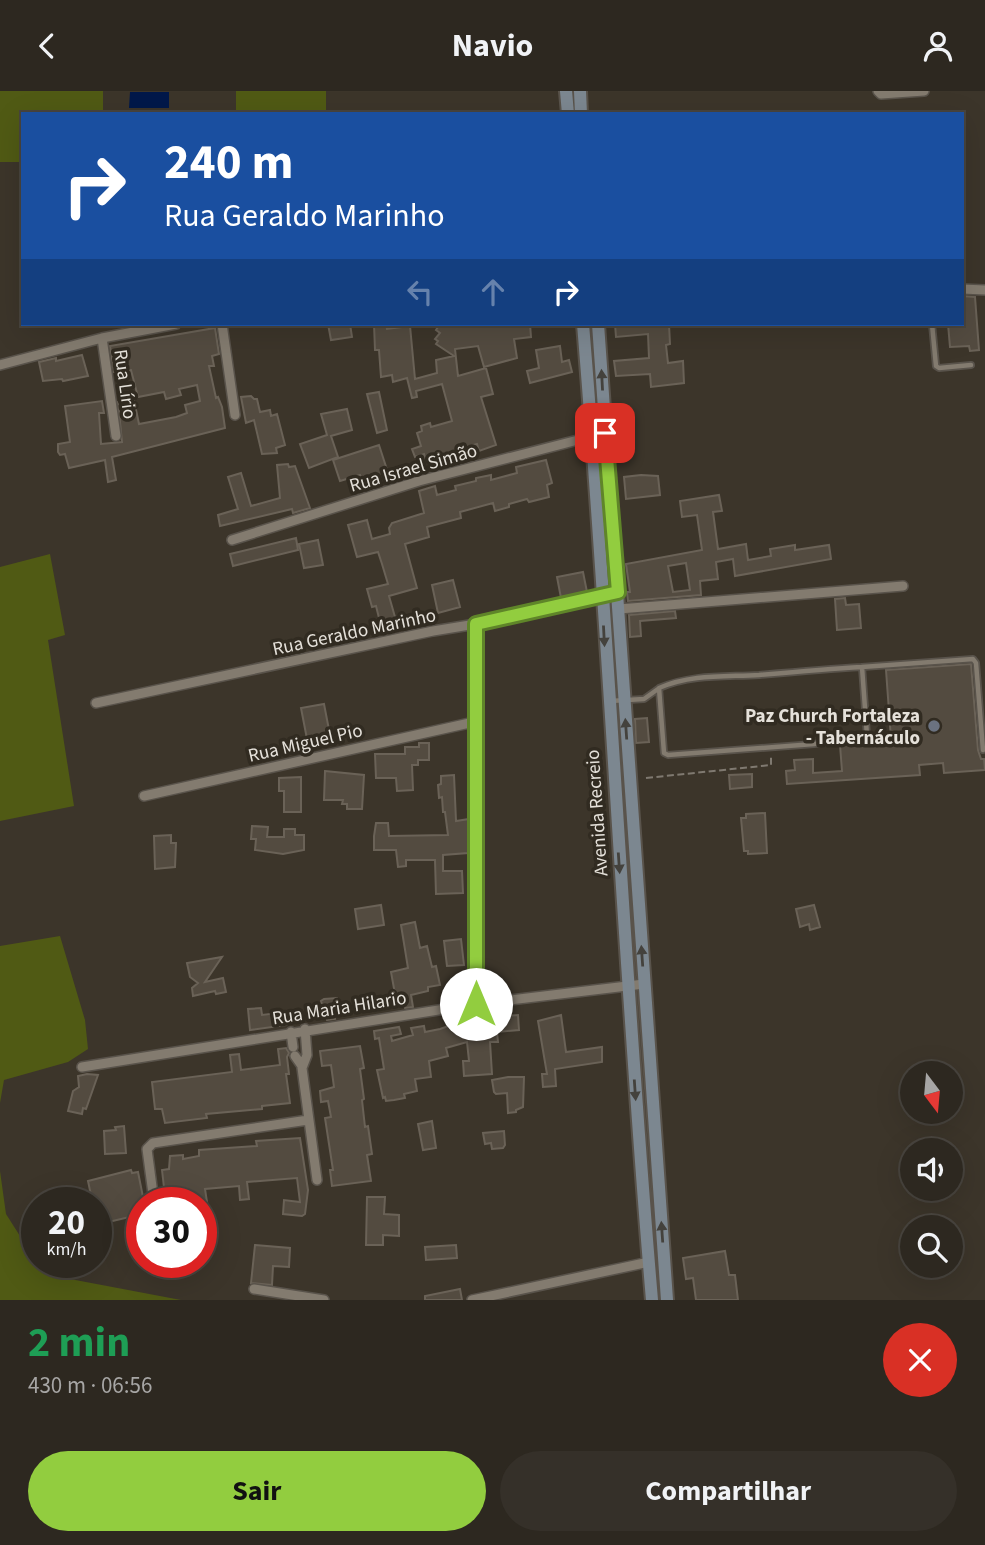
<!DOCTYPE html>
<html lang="pt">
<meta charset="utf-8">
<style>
body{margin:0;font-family:"Source Sans 3",sans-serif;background:#353029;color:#f1f3f6;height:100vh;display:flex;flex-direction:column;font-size:26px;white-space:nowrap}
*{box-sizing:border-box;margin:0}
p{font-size:23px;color:#a7a6a5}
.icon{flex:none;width:38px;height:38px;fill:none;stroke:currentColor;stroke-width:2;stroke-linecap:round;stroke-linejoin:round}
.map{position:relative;height:1209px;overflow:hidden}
.sheet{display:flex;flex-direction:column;background:#2d2820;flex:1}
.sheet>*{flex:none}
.guide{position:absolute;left:21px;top:21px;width:943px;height:214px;border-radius:0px;box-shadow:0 7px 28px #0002,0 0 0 2px #48443e;background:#1a4fa0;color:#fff;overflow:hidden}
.needle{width:46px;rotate:164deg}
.buttons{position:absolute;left:900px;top:970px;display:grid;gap:14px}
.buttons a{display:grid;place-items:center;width:63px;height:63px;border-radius:50%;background:#2d2820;box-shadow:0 7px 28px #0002,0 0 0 2px #48443e;font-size:35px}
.speed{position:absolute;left:21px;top:1096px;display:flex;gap:14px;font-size:35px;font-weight:700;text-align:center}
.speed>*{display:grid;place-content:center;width:91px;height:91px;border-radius:50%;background:#2d2820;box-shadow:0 7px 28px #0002,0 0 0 2px #48443e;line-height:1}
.speed small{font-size:18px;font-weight:400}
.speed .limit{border:10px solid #d22;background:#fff;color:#111}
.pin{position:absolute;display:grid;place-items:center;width:60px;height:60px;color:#fff;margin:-30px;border-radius:14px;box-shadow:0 4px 10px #0006}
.me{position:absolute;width:77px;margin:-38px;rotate:0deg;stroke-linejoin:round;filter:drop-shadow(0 0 5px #0008)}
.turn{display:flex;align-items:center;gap:24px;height:147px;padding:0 28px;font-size:32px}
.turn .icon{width:91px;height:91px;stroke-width:2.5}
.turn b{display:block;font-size:49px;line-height:60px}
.lanes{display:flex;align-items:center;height:66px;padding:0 28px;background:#0003;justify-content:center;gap:35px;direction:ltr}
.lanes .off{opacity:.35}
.round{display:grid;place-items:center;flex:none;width:74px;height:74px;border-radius:37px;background:#353029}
.head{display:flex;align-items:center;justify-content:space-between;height:119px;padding:0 28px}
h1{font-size:42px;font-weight:700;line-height:52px;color:#1e9e55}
.action{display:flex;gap:14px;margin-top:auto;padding:14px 28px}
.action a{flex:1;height:80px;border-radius:42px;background:#92cd3f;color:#111;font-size:28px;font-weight:700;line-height:80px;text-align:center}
.action a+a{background:#353029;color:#f1f3f6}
header{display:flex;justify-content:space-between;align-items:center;height:91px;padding:0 28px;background:#2d2820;font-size:32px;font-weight:700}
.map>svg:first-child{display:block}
</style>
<header><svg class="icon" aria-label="back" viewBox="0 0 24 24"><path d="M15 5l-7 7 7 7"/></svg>Navio<svg class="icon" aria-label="person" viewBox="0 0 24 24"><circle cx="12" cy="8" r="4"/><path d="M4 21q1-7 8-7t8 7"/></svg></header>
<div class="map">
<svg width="985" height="1209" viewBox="0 0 985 1209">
<rect width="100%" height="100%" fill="#3c352a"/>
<!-- green -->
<path fill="#505a14" d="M0,0H103V23H23V71H0Z
M236,0H326V21L236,20Z
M50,463L65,544L48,549L74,715L0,730V476Z
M60,845L85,929L88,958L68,971L4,989L0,1012V855Z
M0,1080L6,1123L20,1145L37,1144V1171H50L49,1184L181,1209H0Z"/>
<!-- water -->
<path fill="#00184a" d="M130,1H169V17H129Z"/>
<!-- building -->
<path fill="#534b40" stroke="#6a6257" stroke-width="2" fill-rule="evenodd" d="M962,205L975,206L979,259L970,260L969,255L950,256L948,233H962Z
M328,233H350L352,246L331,249Z
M374,233H386L387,238L410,235L415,288L437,282L436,269L454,265L436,253L438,250L435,248L440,242L436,239L440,233H530L531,246L514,248L517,267L484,276L478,255L455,258L458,285L486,277L493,303L481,306L496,354L479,360L477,353L425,368L424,363L415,366L412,358L421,355L417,342L422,340L421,335L430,332L431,336L452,330L442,293L416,300L417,306L412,307L407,287L393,291L392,284L381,286L379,259H375Z
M615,233H669L670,253L666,254L668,272L683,270L684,292L651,296L650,283L616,285L614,270L649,267L648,243L616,246Z
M215,237L219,263L212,265L214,275H209L216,307L218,306L222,316L225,337L112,366L116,389L108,391L105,369L69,377L65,363L60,364L58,361V353L70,351L65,315L102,310L104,322H99L101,353L122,351L118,311L134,309L139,333L176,326L187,322L185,314L200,310L197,294L179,298L181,304L166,308L164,301L138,306L131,279L114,281L110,255Z
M560,255L562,271L569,269L572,281L530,292L527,280L539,277L536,259Z
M82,264L88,285L63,290L62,288L43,290L39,271L56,267V270Z
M379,301L387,339L377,342L367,303Z
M251,305L254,308H257L260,321L270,319L271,325L277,323L285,354L276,357L277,362L262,363L254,329L246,332L241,306Z
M347,318L352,339L331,345L338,366L309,377L300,353L327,344L321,323Z
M379,354L390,388L365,398L360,384L340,390L333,369Z
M546,369L552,392L547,394L549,406L529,411L527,408L509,413V416L495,420L493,412L460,421L461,427L427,436L429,446L405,453L417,497L389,505L399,540L383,543L376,515L372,516L367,498L388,493L382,473L378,461L357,466L348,434L367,429L372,448L390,443L389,437L392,432L424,422L419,400L435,395L437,404L456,399L455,395L476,390V387L491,384V389L502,386L517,382L516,376Z
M288,373L289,376L295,375L310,417L293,422L292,418L220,435L218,424L238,418L228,386L241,382L251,415L280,407L277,374Z
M641,384L658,385L660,404L626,408L624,386Z
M719,404L722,420L713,421L718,458L746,453L748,469L771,465L770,458L795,454V459L829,454L831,468L735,485L733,468L716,471L718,488L700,490L701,504L628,510L627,501H630L626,473L702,459L697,424L682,426L680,410ZM686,472L690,499L673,501L668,475Z
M296,447L298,459L233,475L230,463Z
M318,449L323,474L304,477L299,453Z
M583,481L587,501L561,507L557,486Z
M453,489L460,516L438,522L432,494Z
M845,507L846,514L859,513L861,537L837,539L835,508Z
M675,520L676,527L640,530L641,545L630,546L629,524Z
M971,573L978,659L981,668H984L985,679L944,682L943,672L919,674L920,684L787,693L786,680L795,679L794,669L813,668V682L842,680L840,654L891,648L886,579Z
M324,613L330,644L307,648L301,617Z
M647,627L649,651L636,652L635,628Z
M419,652H429V669H418V674H412L413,699L397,700L396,687H376L375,663H405V656H419Z
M325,680L364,684L362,718H347V713H342L343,709H324Z
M752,683V696L730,698L729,684Z
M454,684L456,730L469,728L468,762L443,764V780H462L463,802L436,803L435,769H406V775L398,776L396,759H374V745L376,732H388L389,745L448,744L445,721H443L442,706L439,707L438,694L441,693V685Z
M301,686V721H284V700H279V687Z
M765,722L767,762L748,763V760H744L741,727H746V723Z
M252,735L268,736L267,746H284V738H295V744H304V759L283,763L255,759L256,748H251Z
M171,744V752H176L175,776L155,778L154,745Z
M381,814L384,834L358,838L355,818Z
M814,814L820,836L810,839L809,833L800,836L796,818Z
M415,831L420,857L427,855L432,876L436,875L440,894L428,896V900L411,904L413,916L405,917L401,902L395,903L391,881L408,877L401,834Z
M461,848L464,874L447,875L444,850Z
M222,866L205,891L223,887L226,901L216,903L215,900L193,905L192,897L198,892L190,886L187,872Z
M337,907L338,922H334L335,928L327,929L321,910L324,908Z
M261,917L262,924L286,921L287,934L250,939L248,918Z
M490,921V926L518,924L519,939L497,941L498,951H490L492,983L464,985L463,970H469L467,951L446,957L448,965L429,970L431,986L415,988L417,1000L404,1003L405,1007L394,1009L386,1010L385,1006L383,1007L377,979L384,978L379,947L375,948L374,940L399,936L401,943L391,945L392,950L413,944L411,937L424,935L425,941L440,938L463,930L462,928L473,926V923Z
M561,924L566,961L602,956V971L555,978L556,995L543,996L542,983H547L538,930Z
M360,955L364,977L360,978L364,1008L362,1009L365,1036L368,1035L372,1063L367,1064L371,1090L332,1095L330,1079H333L325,1027L331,1026L328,1010L321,1011L320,1000L334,996L331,974L322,975L320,960Z
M286,957L289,962L287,966L289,983H286L290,1012L262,1015V1018L206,1023L207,1027L165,1032L162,1018H155L152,991L232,981L230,964L239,963L241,979L280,974L278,958Z
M87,983L98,984L86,1018L83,1017L82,1023L68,1020L73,1000L79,996L78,985Z
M508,986H524L523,1016L516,1019V1021L508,1022L507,1002L496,1003L494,1001L492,989Z
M432,1030L436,1057L423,1059L418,1033Z
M124,1035L126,1062L105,1063L104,1040L116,1039L115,1036Z
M504,1040L505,1054L503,1057L492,1058L491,1052L485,1053L483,1042Z
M300,1047L308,1099L305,1123L302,1125L283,1123L284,1109L300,1111L297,1087L247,1091L249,1108L240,1109L239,1095L205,1098L207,1111H190L189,1103L165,1105L162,1079L169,1078L170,1065L183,1064V1068L199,1065V1059L257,1055L256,1050Z
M131,1079L132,1082L138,1081L144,1111H142V1123L96,1134V1108L92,1109L88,1090Z
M367,1106H385L384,1123L399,1124V1145L383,1144V1154H366Z
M255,1154L290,1157L289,1176L273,1175L272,1194L251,1192Z
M456,1154L457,1167L426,1169L425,1156Z
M725,1160L729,1184H735L738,1209H696L693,1187L686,1188L683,1167Z
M460,1198L462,1209H425V1205Z"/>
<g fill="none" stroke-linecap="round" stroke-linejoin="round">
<!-- service casing -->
<g stroke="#59534b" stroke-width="8">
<path id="service" d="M932,233L936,275L939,277L971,274
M862,576L867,645L814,653L668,664L664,662L659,597C692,583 724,586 759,584C793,581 828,578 862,576Z
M862,576L973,568L976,572L983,659
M610,610L644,608L658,598"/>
</g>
<!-- minor casing -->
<g stroke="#59534b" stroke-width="12">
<path id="minor" d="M878,0L881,3L924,0
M962,198L985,199
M222,233L235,324
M102,247L116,345
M0,274L102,247L176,233
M232,449L419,390L605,342
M619,518L903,495
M476,533V913
M96,612L433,540L476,533L619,501
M144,705L474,631
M305,938L307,964L302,977L317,1089
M291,941L293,956
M295,965L302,975
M82,976L476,913L644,893
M153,1103L147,1058L153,1052L308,1029
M254,1198L324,1209
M472,1209L649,1171"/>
</g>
<!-- secondary casing -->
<g stroke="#59534b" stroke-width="16">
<path id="secondary" d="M566,0L568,23
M580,0L581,23
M583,233C610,558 624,884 652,1209
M598,233L667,1209"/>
</g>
<!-- path -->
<path stroke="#7f7970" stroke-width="2" stroke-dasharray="7 3.5" stroke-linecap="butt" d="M646,687L771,674V665"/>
<!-- service -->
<use href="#service" stroke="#837b6f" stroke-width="4.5"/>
<!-- minor -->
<use href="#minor" stroke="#837b6f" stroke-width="9"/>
<!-- secondary -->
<use href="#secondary" stroke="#7c8790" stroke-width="12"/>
</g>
<!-- one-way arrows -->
<defs><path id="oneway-solid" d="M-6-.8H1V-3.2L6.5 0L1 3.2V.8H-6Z" transform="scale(1.75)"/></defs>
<g fill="#44423d">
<use href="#oneway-solid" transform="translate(602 289) rotate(-93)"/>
<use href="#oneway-solid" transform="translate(604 545) rotate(87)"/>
<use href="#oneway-solid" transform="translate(626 638) rotate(-94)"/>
<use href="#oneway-solid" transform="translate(619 772) rotate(86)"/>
<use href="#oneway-solid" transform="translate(642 865) rotate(-94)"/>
<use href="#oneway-solid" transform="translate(635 999) rotate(86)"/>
<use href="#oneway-solid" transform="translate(662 1141) rotate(-94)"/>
</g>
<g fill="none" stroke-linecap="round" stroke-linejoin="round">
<!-- route casing -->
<g stroke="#5f8529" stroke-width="18">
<path id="route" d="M476,913V533L618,501L605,342"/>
</g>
<!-- route -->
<use href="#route" stroke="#92cd3f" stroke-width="12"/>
</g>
<!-- markers -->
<circle fill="#6b7280" stroke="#312b21" stroke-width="2.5" cx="934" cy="635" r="7"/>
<g text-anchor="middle" stroke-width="7" stroke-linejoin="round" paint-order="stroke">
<!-- street labels -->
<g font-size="19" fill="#e5e1da" stroke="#312b21">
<text transform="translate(126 293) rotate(82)" y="7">Rua Lírio</text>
<text transform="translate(413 376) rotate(-16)" y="7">Rua Israel Simão</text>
<text transform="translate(354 540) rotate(-12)" y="7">Rua Geraldo Marinho</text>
<text transform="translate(305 651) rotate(-13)" y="7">Rua Miguel Pio</text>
<text transform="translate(596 722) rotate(-94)" y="7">Avenida Recreio</text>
<text transform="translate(339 916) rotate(-9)" y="7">Rua Maria Hilario</text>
</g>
<!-- poi labels -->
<g font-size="19" font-weight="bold" fill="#e5e1da" stroke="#312b21" text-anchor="end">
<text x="920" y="631">Paz Church Fortaleza<tspan x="920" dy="22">- Tabernáculo</tspan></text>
</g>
</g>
</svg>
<div class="buttons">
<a><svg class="needle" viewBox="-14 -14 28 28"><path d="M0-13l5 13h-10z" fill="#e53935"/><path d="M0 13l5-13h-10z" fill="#a7a6a5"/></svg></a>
<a><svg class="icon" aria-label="sound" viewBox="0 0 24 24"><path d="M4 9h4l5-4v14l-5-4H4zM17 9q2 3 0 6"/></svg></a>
<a><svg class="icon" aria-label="search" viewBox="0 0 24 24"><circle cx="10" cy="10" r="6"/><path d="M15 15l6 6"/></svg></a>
</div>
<div class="speed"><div>20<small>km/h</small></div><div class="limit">30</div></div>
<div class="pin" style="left:605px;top:342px;background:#d93025"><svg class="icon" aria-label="arrive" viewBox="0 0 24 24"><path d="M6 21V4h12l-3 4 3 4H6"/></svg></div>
<svg class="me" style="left:476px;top:913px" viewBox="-20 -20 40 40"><circle r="19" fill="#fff"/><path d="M0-13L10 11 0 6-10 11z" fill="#92cd3f"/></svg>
<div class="guide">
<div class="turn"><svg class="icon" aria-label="right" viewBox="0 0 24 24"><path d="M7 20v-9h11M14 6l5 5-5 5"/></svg><div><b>240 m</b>Rua Geraldo Marinho</div></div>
<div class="lanes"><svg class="icon off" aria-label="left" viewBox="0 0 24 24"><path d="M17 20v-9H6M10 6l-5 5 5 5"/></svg><svg class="icon off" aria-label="ahead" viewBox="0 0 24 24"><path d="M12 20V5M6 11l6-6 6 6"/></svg><svg class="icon" aria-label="right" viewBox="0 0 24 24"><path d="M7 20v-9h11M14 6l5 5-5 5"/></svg></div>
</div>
</div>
<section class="sheet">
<div class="head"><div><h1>2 min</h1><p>430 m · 06:56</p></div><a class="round" style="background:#d93025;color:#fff"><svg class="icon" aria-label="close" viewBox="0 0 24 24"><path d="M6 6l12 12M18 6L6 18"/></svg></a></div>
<div class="action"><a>Sair</a><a>Compartilhar</a></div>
</section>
